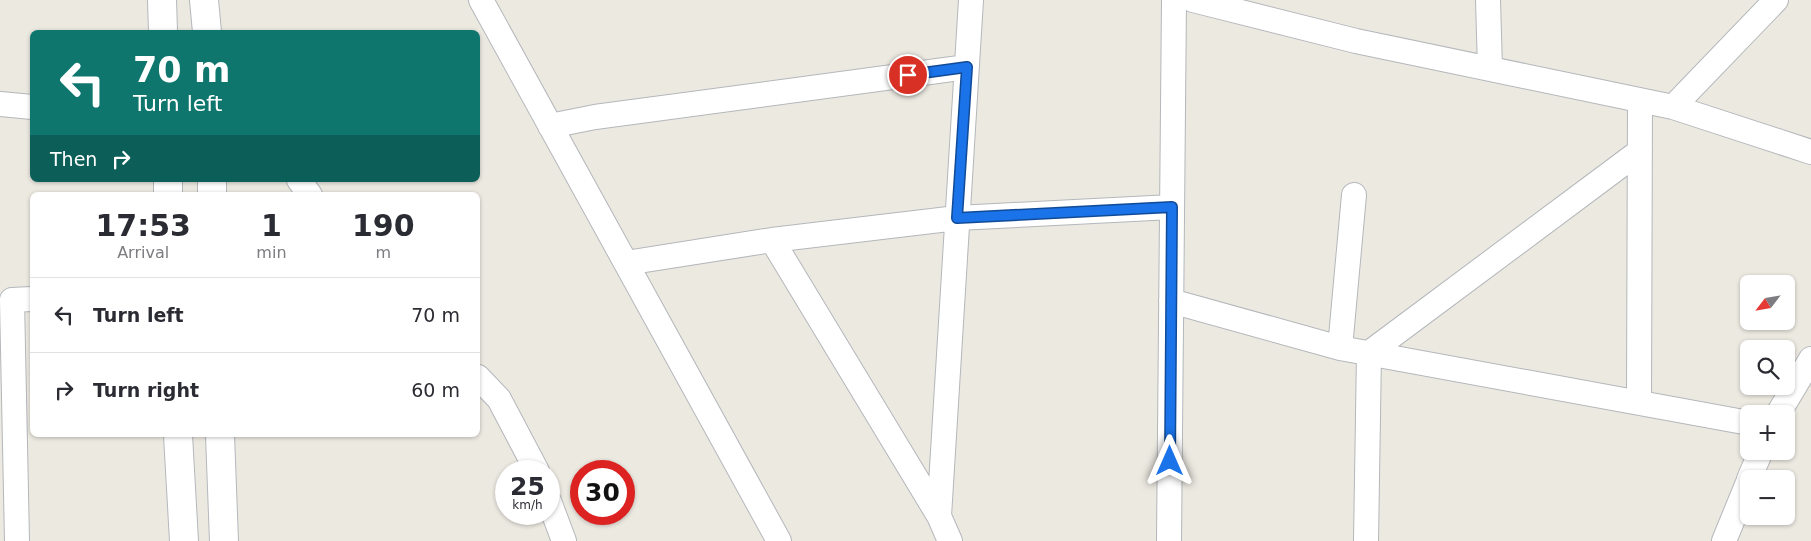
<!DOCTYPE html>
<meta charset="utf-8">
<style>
body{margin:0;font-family:"DejaVu Sans",sans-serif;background:#f7f7f7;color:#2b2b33;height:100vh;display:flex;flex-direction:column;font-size:19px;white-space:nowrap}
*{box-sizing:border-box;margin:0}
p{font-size:16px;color:#7c7c81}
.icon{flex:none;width:28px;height:28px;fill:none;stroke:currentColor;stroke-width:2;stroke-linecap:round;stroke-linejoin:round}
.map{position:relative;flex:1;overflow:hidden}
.details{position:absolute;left:30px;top:192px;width:450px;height:245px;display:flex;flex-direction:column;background:#fff;border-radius:8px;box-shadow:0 1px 4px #0004}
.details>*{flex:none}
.top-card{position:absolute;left:30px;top:30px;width:450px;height:152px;border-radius:8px;box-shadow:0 1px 4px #0004;background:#0f766e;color:#fff;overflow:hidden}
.needle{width:32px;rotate:239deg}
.controls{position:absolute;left:1740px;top:275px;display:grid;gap:10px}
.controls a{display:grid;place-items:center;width:55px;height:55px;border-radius:8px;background:#fff;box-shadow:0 1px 4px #0004;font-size:25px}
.speed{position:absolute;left:495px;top:460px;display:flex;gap:10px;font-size:25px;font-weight:700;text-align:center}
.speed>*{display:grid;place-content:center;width:65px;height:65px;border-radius:50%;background:#fff;box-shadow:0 1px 4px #0004;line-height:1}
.speed small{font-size:12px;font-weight:400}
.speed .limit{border:8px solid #d22;background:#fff;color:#111}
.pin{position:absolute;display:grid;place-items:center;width:42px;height:42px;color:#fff;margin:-21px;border:2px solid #fff;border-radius:50%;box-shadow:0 1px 5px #0007}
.me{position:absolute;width:55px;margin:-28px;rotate:0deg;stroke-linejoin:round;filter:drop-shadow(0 0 4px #0008)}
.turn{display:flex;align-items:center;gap:18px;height:105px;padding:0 20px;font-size:22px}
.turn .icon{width:65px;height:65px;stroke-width:2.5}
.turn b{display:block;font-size:35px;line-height:42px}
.then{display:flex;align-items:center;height:48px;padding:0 20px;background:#0003;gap:10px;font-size:19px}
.eta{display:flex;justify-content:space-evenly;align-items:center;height:85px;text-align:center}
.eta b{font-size:30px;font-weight:700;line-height:35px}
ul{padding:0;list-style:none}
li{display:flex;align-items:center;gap:15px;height:75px;padding:0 20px;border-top:1px solid #e1e1e2}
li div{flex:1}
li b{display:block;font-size:19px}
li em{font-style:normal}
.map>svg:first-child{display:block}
</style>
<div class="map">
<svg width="1811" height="541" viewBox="0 0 1811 541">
<rect width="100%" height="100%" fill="#ece9e1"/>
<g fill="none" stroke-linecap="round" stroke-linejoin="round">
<!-- street casing -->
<g stroke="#b4b7bb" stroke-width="26">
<path id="street" d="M481,0L779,541
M1193,0L1356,41L1673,107L1811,152
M1488,0L1490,69
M0,104L32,107
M1673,107L1776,0
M550,126L595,117L967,67
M299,180L310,195
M772,240L939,516L950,541
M626,263L772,240L957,218L1172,207
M1171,301L1340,348L1749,423
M1340,348L1354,195
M1369,353L1640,151
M478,377L499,399L537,471
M1639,402L1640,101
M1778,414L1811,359
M1749,479L1761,451
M549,501L564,541
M939,516L971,0
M17,541L12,300L32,299
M1169,541L1174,0
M1366,541L1369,353
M1724,541L1749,480"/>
</g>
<!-- secondary casing -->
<g stroke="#b5b8bd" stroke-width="30">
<path id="secondary" d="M162,0L163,32
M204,0L207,32
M168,180V195
M212,180V195
M178,435L184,541
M220,435L224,541"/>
</g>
<!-- street -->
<use href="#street" stroke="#fff" stroke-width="24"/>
<!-- secondary -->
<use href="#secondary" stroke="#fff" stroke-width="28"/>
</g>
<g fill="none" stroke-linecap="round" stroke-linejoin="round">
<!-- route casing -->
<g stroke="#114b97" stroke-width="12">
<path id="route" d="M908,75L967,67L957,218L1172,207L1170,461"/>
</g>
<!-- route -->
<use href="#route" stroke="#1a73e8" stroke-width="9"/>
</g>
</svg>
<div class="controls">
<a><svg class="needle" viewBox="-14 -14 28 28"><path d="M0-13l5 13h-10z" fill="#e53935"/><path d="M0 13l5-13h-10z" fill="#7c7c81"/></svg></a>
<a><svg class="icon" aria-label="search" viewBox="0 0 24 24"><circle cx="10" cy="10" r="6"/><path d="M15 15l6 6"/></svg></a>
<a>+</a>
<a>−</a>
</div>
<div class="speed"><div>25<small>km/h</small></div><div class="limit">30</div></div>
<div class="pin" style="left:908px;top:75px;background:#d93025"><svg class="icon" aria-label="arrive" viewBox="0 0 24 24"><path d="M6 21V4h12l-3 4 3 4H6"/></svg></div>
<svg class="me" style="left:1170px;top:461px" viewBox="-20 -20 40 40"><path d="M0-17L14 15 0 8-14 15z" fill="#1a73e8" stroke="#fff" stroke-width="4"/></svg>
<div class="top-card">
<div class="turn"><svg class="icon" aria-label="left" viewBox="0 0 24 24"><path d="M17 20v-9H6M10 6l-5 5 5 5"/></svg><div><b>70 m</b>Turn left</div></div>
<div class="then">Then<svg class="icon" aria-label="right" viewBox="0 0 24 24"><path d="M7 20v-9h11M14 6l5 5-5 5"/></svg></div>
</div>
<section class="details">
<div class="eta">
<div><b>17:53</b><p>Arrival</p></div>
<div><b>1</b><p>min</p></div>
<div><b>190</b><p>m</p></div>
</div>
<ul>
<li><svg class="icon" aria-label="left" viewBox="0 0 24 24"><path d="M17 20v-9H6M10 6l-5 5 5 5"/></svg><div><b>Turn left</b></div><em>70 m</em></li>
<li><svg class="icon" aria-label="right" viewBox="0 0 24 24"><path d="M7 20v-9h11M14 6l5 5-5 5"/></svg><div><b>Turn right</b></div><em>60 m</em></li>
</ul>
</section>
</div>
